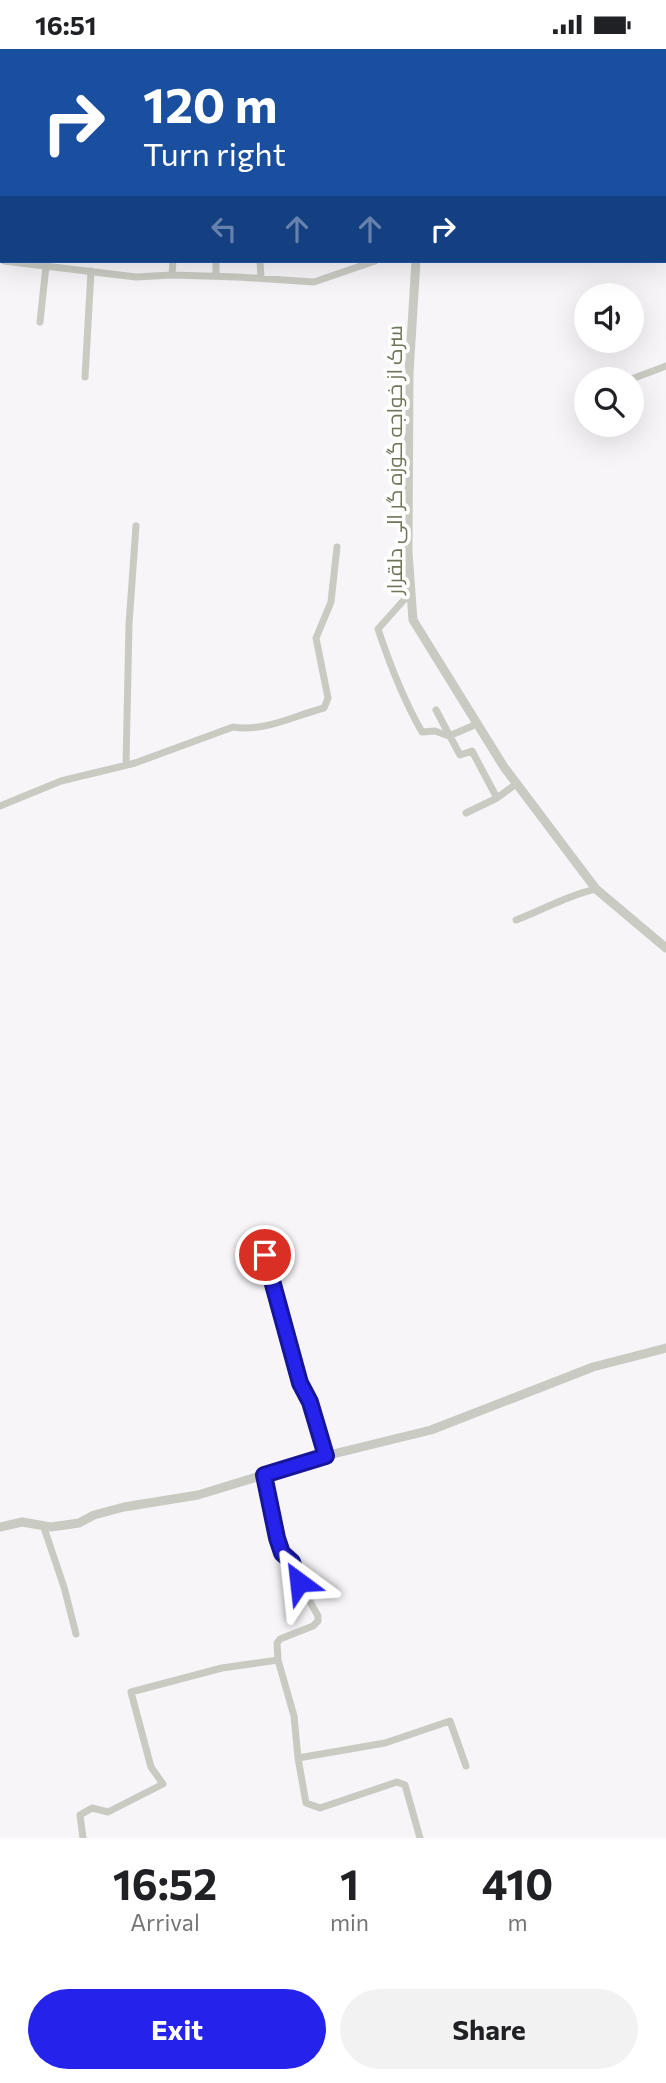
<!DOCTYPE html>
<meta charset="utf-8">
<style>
body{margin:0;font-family:Commissioner,Cairo,sans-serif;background:#f2f2f2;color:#202124;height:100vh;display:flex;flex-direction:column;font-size:26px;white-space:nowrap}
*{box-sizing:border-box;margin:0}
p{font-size:23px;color:#757577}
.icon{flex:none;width:38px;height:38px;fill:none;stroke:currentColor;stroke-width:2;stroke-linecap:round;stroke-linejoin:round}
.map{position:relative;height:1789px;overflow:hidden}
.drawer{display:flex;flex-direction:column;background:#fff;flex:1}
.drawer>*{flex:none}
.banner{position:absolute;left:0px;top:0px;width:667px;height:214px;box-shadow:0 7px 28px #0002;background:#1a4fa0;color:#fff;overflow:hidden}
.tools{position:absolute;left:574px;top:234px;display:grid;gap:14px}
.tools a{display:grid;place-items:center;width:70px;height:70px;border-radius:50%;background:#fff;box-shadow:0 7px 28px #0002;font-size:35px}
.pin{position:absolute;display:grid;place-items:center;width:60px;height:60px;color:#fff;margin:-30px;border:4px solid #fff;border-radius:50%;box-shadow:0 2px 7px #0007}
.me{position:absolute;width:77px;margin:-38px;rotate:330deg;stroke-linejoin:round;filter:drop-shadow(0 0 5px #0008)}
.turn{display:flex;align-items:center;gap:24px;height:147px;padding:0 28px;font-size:32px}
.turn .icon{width:91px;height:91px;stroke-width:2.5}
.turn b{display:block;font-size:49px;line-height:60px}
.lanes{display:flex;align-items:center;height:66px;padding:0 28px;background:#0003;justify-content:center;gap:35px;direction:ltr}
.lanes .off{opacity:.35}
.eta{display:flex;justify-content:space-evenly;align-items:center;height:119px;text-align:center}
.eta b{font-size:42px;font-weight:700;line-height:49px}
.cta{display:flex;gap:14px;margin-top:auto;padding:14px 28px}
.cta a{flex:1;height:80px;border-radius:42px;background:#2422eb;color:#fff;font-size:28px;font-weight:700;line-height:80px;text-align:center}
.cta a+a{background:#f2f2f2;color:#202124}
.status{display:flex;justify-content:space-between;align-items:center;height:49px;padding:0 35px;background:#fff;direction:ltr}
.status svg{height:19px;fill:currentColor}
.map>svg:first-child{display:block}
</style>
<div class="status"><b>16:51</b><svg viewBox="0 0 49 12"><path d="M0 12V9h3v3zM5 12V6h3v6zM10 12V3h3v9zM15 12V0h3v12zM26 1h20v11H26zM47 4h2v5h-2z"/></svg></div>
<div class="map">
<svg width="666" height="1789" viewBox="0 0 666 1789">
<rect width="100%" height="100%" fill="#f7f5f8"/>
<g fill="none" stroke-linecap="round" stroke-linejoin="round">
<!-- minor -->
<path stroke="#c9cbc3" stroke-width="7" d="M247,0V2
M383,0V2
M494,0L495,2
M95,2V0
M0,33H2
M0,63H2
M0,97H2
M665,197L666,200
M4,212L136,228L172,226
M173,212L172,226L238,228L314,233L375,212
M216,212V227
M260,212L261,229
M40,273L46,217
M85,328L91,222
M629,331L666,317
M411,543L378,580C390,616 403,650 422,683L435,682L449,687L477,675
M436,661L460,706L472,702L497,749
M126,716L129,575L136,477
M0,757L61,732L135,714L233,678C265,683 293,667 324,659L328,649L316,589L331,553L337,498
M466,764L497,749L516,735
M516,871C543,861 568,846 596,840
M265,1206L300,1334L310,1353L325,1407
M264,1426L267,1447L282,1504L292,1513L299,1533L318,1567V1572L313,1577L280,1590L277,1594L278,1611
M43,1476L64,1538L76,1585
M83,1789L80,1766L92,1759L108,1763L163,1735L151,1718L131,1643L222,1619L278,1611L294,1667L298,1709
M420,1789L405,1736L397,1733L320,1759L306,1754L298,1709L385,1694L450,1672L466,1717"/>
<!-- tertiary -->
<path stroke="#c9cbc3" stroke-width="9" d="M665,104H666
M416,212L409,324L408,503L413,571L504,718L596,840L666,899
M0,1478L22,1473L51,1478L79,1474L94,1466L124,1458L198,1446L325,1407L431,1381L593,1318L666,1299"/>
</g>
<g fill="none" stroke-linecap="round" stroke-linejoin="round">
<!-- route casing -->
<g stroke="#171699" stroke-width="18">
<path id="route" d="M265,1206L300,1334L310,1353L326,1407L264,1426L277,1489L282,1504L292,1513L299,1533"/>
</g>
<!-- route -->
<use href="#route" stroke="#2422eb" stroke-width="12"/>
</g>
<g text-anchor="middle" stroke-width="7" stroke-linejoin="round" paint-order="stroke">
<!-- street labels -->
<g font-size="21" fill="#6f7559" stroke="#fff">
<text transform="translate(395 411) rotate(-90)" y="7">سرک از خواجه گوزه گر الی دلقرار</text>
</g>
</g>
</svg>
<div class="tools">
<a><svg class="icon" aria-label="sound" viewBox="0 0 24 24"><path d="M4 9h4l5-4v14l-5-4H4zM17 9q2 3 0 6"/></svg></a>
<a><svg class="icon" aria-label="search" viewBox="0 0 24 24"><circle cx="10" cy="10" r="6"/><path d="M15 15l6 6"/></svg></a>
</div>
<div class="pin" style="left:265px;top:1206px;background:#d93025"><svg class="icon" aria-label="arrive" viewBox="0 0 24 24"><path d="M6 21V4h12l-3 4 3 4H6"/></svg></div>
<svg class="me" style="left:299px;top:1533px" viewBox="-20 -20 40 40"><path d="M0-17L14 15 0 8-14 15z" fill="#2422eb" stroke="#fff" stroke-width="4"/></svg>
<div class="banner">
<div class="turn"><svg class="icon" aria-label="right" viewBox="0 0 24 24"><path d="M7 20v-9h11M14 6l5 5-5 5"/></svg><div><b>120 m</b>Turn right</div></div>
<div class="lanes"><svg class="icon off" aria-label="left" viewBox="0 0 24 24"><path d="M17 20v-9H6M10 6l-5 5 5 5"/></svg><svg class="icon off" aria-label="ahead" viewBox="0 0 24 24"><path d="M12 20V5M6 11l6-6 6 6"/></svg><svg class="icon off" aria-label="ahead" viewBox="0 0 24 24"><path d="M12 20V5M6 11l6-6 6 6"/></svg><svg class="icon" aria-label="right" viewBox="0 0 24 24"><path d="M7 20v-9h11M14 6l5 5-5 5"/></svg></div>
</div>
</div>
<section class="drawer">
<div class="eta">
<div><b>16:52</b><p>Arrival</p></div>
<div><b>1</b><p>min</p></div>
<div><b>410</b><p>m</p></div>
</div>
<div class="cta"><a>Exit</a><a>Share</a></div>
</section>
